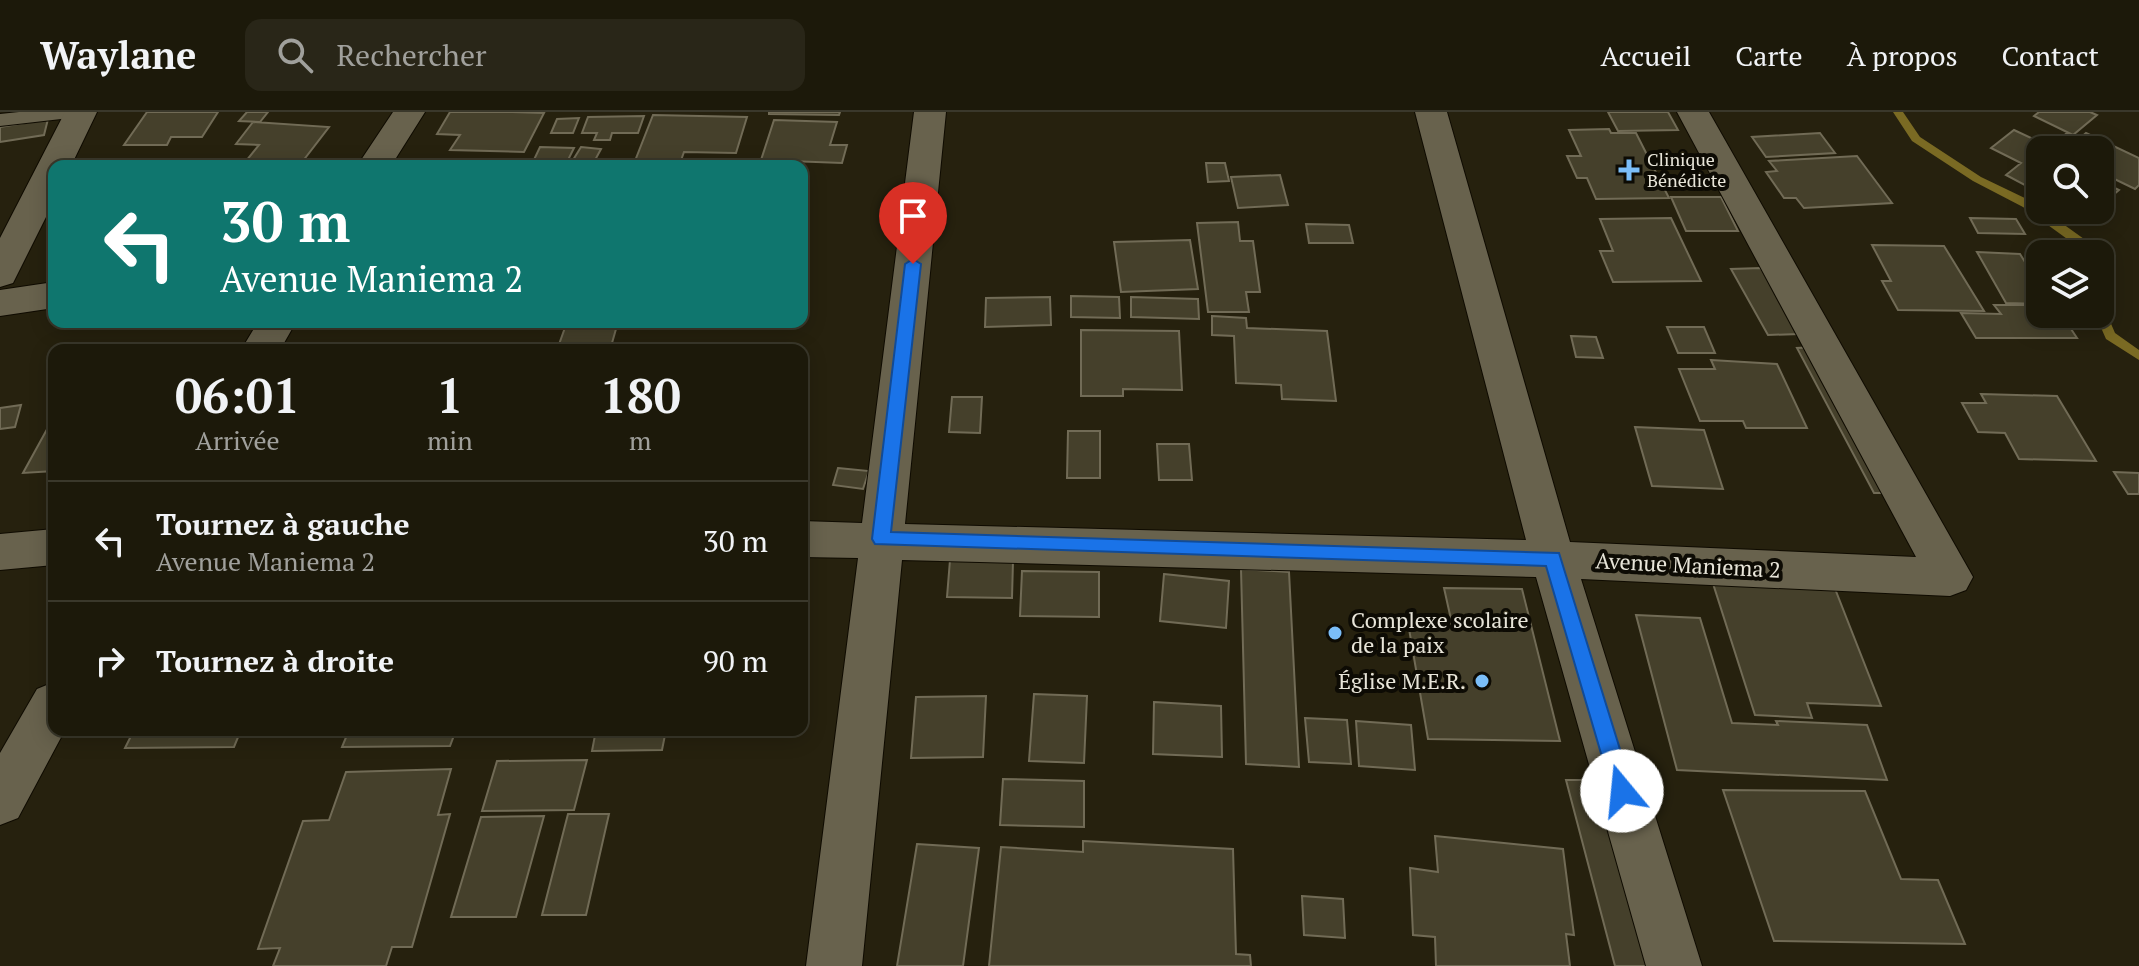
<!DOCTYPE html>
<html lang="fr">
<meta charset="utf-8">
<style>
body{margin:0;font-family:"PT Serif",serif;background:#292618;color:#f1f3f6;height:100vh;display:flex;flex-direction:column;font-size:30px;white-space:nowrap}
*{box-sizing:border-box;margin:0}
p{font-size:26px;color:#a0a09c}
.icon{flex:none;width:44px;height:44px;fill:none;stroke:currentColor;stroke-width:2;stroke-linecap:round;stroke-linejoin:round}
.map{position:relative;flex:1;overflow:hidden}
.drawer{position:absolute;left:48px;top:232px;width:760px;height:392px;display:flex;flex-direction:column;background:#1c190a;border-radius:16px;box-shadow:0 4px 20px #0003,0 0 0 2px #3a382b}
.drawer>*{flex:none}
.banner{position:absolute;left:48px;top:48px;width:760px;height:168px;border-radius:16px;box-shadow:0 4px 20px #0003,0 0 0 2px #3a382b;background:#0f766e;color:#fff;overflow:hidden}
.fabs{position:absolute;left:2026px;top:24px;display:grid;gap:16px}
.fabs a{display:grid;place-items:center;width:88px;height:88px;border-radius:16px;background:#1c190a;box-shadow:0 4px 20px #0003,0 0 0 2px #3a382b;font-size:40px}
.pin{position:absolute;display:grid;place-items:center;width:68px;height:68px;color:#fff;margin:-82px -34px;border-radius:50% 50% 50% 0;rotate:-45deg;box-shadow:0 0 8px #0007}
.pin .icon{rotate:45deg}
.me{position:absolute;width:88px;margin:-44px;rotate:343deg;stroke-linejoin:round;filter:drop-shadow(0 0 6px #0008)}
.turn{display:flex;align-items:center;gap:28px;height:168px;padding:0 40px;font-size:36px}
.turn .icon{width:104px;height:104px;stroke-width:2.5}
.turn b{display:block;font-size:56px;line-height:68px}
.eta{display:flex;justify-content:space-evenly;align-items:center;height:136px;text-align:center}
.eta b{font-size:48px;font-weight:800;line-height:56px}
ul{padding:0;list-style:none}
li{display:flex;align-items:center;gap:24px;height:120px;padding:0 40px;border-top:2px solid #3a382b}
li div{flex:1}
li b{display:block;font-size:30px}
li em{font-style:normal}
header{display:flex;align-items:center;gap:48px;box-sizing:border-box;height:112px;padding:0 40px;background:#1c190a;border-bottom:2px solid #3a382b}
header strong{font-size:38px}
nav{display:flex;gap:44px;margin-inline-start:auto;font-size:28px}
.search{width:560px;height:72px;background:#292618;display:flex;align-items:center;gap:20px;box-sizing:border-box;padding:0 28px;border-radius:16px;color:#a0a09c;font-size:30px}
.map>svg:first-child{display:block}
</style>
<header>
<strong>Waylane</strong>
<div class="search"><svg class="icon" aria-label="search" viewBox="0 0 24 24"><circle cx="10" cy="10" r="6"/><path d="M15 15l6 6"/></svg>Rechercher</div>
<nav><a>Accueil</a><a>Carte</a><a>À propos</a><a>Contact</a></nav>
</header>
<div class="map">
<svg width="2139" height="854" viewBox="0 0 2139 854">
<rect width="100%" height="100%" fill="#26210e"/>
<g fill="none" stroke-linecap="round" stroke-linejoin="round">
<!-- stream -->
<path fill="#7a6a23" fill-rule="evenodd" d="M1893,0H1903L1920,25L1981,65L2031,89L2091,132L2094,142H2082L2081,137L2023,95L1973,69L1912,29Z
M2100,196L2106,200L2115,221L2139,238V248L2106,227L2095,202H2100Z"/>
</g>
<!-- building -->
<path fill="#45402b" stroke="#716b56" stroke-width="2" d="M147,0H218L202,25H171L167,33H124Z
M247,0H268L260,10L239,9Z
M450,0H512L544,1L524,40L450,38L460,23L437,22Z
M769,0H840L839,3L769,2Z
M1608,0H1668L1678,18L1618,19Z
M2039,0H2090L2097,3L2073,23L2034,4Z
M653,3L747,5L736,41L684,40L679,54H633Z
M644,4L638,21H612L610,28H594L597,21H582L588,5Z
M579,6L573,21H551L557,7Z
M48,7L44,23L0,30V15Z
M774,8L837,10L830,33H847L842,51L761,48Z
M253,10L329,15L299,54H242L259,33L236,32Z
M1609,17L1611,21H1636L1669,86L1596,87L1587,66H1577L1567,44H1581L1569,18Z
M2014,18L2048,34L2040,38V81L2006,63L2021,51L1991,36Z
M1820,21L1835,41L1766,45L1752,25Z
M2067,21L2079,27L2086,21L2139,46V73L2135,77L2100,60V38L2049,36Z
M540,35L574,36L565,54H531Z
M581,35L601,37L594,50L573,48Z
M1857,44L1892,91L1804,96L1796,86H1784L1766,60L1777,59L1769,49Z
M1206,51H1225L1229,69L1208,70Z
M1280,63L1288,93L1238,96L1231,65Z
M2100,69L2119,78L2100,94Z
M1671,85H1721L1738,119H1686Z
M1671,106L1701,169L1613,170L1600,139H1613L1600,107Z
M1970,106L2016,107L2025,122L1978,121Z
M1238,110L1240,129H1253L1260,180H1246L1249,200H1208L1197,111Z
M1306,112L1349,113L1353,131H1309Z
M1190,128L1198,177L1121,180L1114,130Z
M1872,133L1944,134L1984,199L1898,198L1882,169H1891Z
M1977,140L2020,142L2040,174V192L2006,191Z
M1761,156L1799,222L1768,223L1731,157Z
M1071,184L1119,185L1120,206L1071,205Z
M1050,185L1051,213L985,215L986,186Z
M1131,185L1198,187L1199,207L1131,205Z
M1994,193H2040V202H2061L2077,226H1976L1961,201L2001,202Z
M1212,204L1246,206L1247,216L1327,219L1336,289L1282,287L1281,273L1236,271L1234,224L1212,223Z
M567,210H618L610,238H557Z
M1667,215H1704L1715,241H1678Z
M1081,218L1179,219L1182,278L1123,277V284H1081Z
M1571,224L1596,225L1603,246L1576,245Z
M169,231L165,238H89L91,234Z
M1817,235L1896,381H1874L1797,236Z
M1711,248L1777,252L1807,316H1746L1743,309H1700L1679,257H1715Z
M1981,282L2057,284L2096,349L2019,347L2005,321L1978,320L1962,291H1986Z
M952,285H982L980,321L949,320Z
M21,293L15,315L0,317V296Z
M51,310H54V359L23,361Z
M1635,315L1704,318L1723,377L1652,374Z
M1068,319H1100V366H1067Z
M1157,332H1189L1192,368H1159Z
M838,356L869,359L863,377L833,373Z
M2114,360L2139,361V382H2128Z
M950,448L1013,449L1012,486L947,485Z
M1241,457L1289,460L1299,655L1246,652Z
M1022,459L1099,460V505L1020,504Z
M1709,459L1830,464L1881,594L1807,591L1812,606L1755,603Z
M1164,462L1229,469L1226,516L1160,509Z
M1444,476L1522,477L1560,629L1428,627L1408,511L1452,512Z
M1636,503L1700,506L1732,611L1778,613L1776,609L1867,613L1887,668L1677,658Z
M1034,582L1087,584L1084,651L1029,649Z
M986,584L983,645L911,646L916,585Z
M1154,590L1221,594L1222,645L1153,642Z
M1305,606L1347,608L1351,652L1309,650Z
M1356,609L1411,613L1415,658L1359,654Z
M134,618H241L234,635L125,636Z
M349,618H456L450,634L342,635Z
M596,618H666L662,638L592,639Z
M587,648L574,698L482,699L497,649Z
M451,657L438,703L450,702L412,835H392L386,854H273L280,836L258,837L303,709L329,708L346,660Z
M1003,667L1084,669V715L1000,713Z
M1566,668H1600L1653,854H1615Z
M1723,678L1865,679L1901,767L1938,768L1965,832L1774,829Z
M568,702H609L586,803H542Z
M544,704L516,805H451L481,705Z
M1435,724L1563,737L1574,823L1566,822L1570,854H1436L1435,825L1413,823L1410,756L1438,760Z
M1083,729L1233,737L1236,842L1250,843L1251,854H989L1001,735L1083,740Z
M917,732L979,736L963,854H897Z
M1302,784L1343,787L1345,826L1304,823Z"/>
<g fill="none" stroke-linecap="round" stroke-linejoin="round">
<!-- service casing -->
<g stroke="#0f0b00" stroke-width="2">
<path id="service" d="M19,0H80L70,6L0,14V2Z"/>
</g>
<!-- minor casing -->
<g stroke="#0f0b00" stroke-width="2">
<path id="minor" d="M65,0H97L71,54H54V89L13,171L0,175V126Z
M914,0H946L905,412L1526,428L1415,0H1447L1570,430L1916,445L1677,0H1709L1973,465L1966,478L1950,484L1581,467L1702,854H1646L1536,465L902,448L862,854H806L858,446L802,445V409L862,411Z
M54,170V196L0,204V178Z
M54,417V453L0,458V422Z"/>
</g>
<!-- tertiary casing -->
<g stroke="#0f0b00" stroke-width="2">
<path id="tertiary" d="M393,0H425L391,54H357Z
M258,210H296L280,238H241Z
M54,570V618H65L18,706L0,713V641L37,577Z"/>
</g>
<!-- service -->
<use href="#service" fill="#68624d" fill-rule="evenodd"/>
<!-- minor -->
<use href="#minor" fill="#68624d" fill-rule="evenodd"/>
<!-- tertiary -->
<use href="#tertiary" fill="#68624d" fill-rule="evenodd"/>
</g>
<!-- route -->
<path fill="#1a73e8" stroke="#114b97" stroke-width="2" d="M913,147L921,152L891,420L1559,441L1633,679L1630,686L1622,689L1615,686L1612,679L1546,454L875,432L872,427L905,152Z"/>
<!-- markers -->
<g fill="#7bbef8" stroke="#0d0b04" stroke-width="3">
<path d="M1625 46h8v8h8v8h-8v8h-8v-8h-8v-8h8z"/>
<circle cx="1335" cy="521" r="8"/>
<circle cx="1482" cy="569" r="8"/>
</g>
<g text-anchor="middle" stroke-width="8" stroke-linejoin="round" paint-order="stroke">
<!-- far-poi labels -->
<g font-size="18" fill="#e8e5d9" stroke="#0d0b04" text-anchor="start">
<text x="1647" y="54">Clinique<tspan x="1647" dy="21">Bénédicte</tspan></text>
</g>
<!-- street labels -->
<g font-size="22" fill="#e8e5d9" stroke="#0d0b04">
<text transform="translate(1688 453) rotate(3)" y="8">Avenue Maniema 2</text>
</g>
<!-- poi labels -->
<g font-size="22" fill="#e8e5d9" stroke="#0d0b04" text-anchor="start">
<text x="1351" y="516">Complexe scolaire<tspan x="1351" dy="25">de la paix</tspan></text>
<text x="1466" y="577" text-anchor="end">Église M.E.R.</text>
</g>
</g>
</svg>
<div class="fabs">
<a><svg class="icon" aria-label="search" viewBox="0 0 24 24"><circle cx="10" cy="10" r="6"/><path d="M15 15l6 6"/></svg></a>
<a><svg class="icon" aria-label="layers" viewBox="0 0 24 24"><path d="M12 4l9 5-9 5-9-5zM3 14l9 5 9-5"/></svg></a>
</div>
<div class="pin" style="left:913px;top:152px;background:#d93025"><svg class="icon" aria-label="arrive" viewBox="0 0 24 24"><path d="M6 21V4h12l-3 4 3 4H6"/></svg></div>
<svg class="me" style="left:1622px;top:679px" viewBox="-20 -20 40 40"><circle r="19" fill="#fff"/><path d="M0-13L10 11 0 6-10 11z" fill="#1a73e8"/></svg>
<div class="banner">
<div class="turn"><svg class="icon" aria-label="left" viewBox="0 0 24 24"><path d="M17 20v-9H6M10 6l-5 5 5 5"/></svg><div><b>30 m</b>Avenue Maniema 2</div></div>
</div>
<section class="drawer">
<div class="eta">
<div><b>06:01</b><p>Arrivée</p></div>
<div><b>1</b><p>min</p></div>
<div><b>180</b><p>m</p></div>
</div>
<ul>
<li><svg class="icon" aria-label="left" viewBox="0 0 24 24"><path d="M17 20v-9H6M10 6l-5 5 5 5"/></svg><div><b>Tournez à gauche</b><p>Avenue Maniema 2</p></div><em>30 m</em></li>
<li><svg class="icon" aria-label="right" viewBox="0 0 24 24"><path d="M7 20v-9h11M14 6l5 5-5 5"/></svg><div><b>Tournez à droite</b></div><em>90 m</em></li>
</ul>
</section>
</div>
